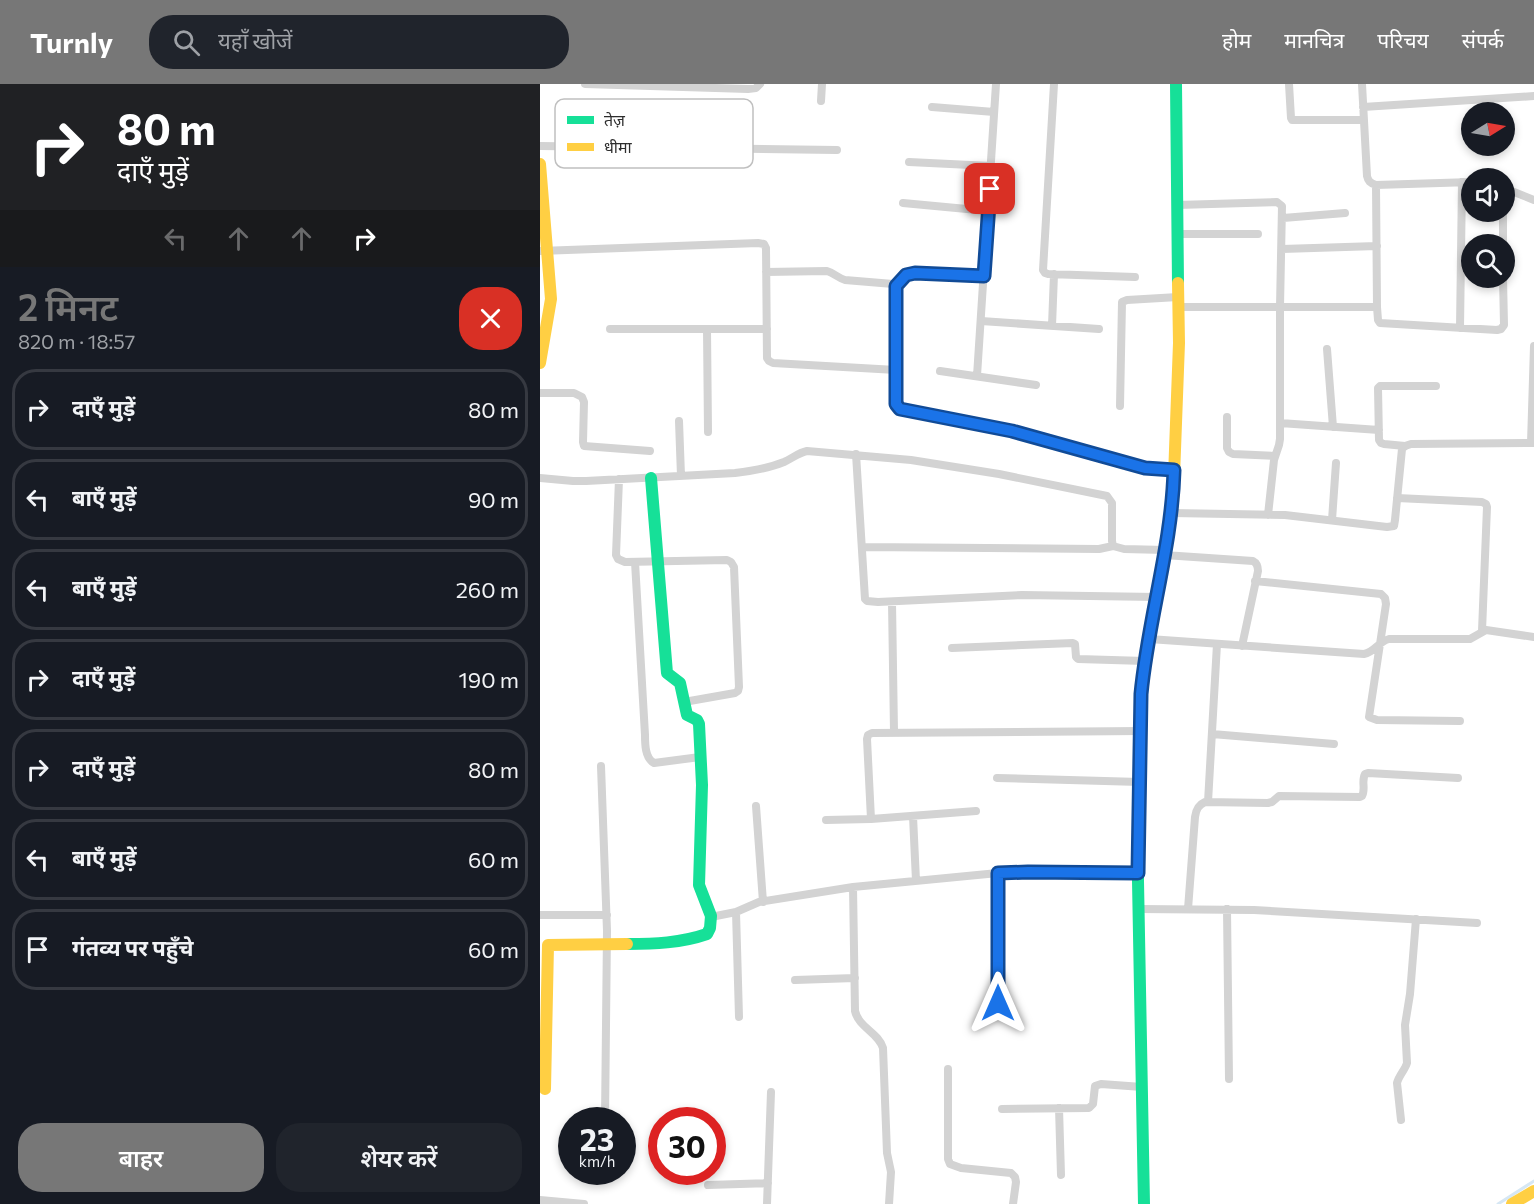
<!DOCTYPE html>
<html lang="hi">
<meta charset="utf-8">
<style>
body{margin:0;font-family:Commissioner,"Noto Sans Devanagari",sans-serif;background:#20242c;color:#f1f3f6;height:100vh;display:flex;flex-direction:column;font-size:22px;white-space:nowrap}
*{box-sizing:border-box;margin:0}
p{font-size:20px;color:#9ea1a6}
.icon{flex:none;width:33px;height:33px;fill:none;stroke:currentColor;stroke-width:2;stroke-linecap:round;stroke-linejoin:round}
.map{position:relative;flex:1;overflow:hidden}
.details{display:flex;flex-direction:column;background:#171b24;width:540px}
.details>*{flex:none}
.top-card{background:#202124;color:#fff;overflow:hidden}
.needle{width:39px;rotate:79deg}
.buttons{position:absolute;left:921px;top:18px;display:grid;gap:12px}
.buttons a{display:grid;place-items:center;width:54px;height:54px;border-radius:50%;background:#171b24;box-shadow:0 3px 9px #0003;font-size:30px}
.speed{position:absolute;left:18px;top:1023px;display:flex;gap:12px;font-size:30px;font-weight:700;text-align:center}
.speed>*{display:grid;place-content:center;width:78px;height:78px;border-radius:50%;background:#171b24;box-shadow:0 3px 9px #0003;line-height:1}
.speed small{font-size:15px;font-weight:400}
.speed .limit{border:9px solid #d22;background:#fff;color:#111}
.pin{position:absolute;display:grid;place-items:center;width:51px;height:51px;color:#fff;margin:-26px;border-radius:12px;box-shadow:0 3px 9px #0006}
.me{position:absolute;width:66px;margin:-33px;rotate:0deg;stroke-linejoin:round;filter:drop-shadow(0 0 4px #0008)}
.turn{display:flex;align-items:center;gap:21px;height:126px;padding:0 18px;font-size:27px}
.turn .icon{width:78px;height:78px;stroke-width:2.5}
.turn b{display:block;font-size:42px;line-height:51px}
.lanes{display:flex;align-items:center;height:57px;padding:0 18px;background:#0003;justify-content:center;gap:30px;direction:ltr}
.lanes .off{opacity:.35}
.round{display:grid;place-items:center;flex:none;width:63px;height:63px;border-radius:24px;background:#20242c}
.headline{display:flex;align-items:center;justify-content:space-between;height:102px;padding:0 18px}
h1{font-size:36px;font-weight:600;line-height:45px;color:#777}
.cta{display:flex;gap:12px;margin-top:auto;padding:12px 18px}
.cta a{flex:1;height:69px;border-radius:24px;background:#777;color:#fff;font-size:24px;font-weight:600;line-height:69px;text-align:center}
.cta a+a{background:#20242c;color:#f1f3f6}
ul{padding:0;list-style:none}
li{display:flex;align-items:center;gap:18px;height:81px;margin:0 12px 9px;padding:0 6px;border:3px solid #363941;border-radius:24px}
li div{flex:1}
li b{display:block;font-size:22px}
li em{font-style:normal}
header{display:flex;align-items:center;gap:36px;box-sizing:border-box;height:84px;padding:0 30px;background:#777;color:#fff}
header strong{font-size:28px}
nav{display:flex;gap:33px;margin-inline-start:auto;font-size:21px}
.search{width:420px;height:54px;background:#20242c;display:flex;align-items:center;gap:15px;box-sizing:border-box;padding:0 21px;border-radius:24px;color:#9ea1a6;font-size:22px}
main{display:flex;flex:1;min-height:0}
.map>svg:first-child{display:block}
</style>
<header>
<strong>Turnly</strong>
<div class="search"><svg class="icon" aria-label="search" viewBox="0 0 24 24"><circle cx="10" cy="10" r="6"/><path d="M15 15l6 6"/></svg>यहाँ खोजें</div>
<nav><a>होम</a><a>मानचित्र</a><a>परिचय</a><a>संपर्क</a></nav>
</header>
<main>
<section class="details">
<div class="top-card">
<div class="turn"><svg class="icon" aria-label="right" viewBox="0 0 24 24"><path d="M7 20v-9h11M14 6l5 5-5 5"/></svg><div><b>80 m</b>दाएँ मुड़ें</div></div>
<div class="lanes"><svg class="icon off" aria-label="left" viewBox="0 0 24 24"><path d="M17 20v-9H6M10 6l-5 5 5 5"/></svg><svg class="icon off" aria-label="ahead" viewBox="0 0 24 24"><path d="M12 20V5M6 11l6-6 6 6"/></svg><svg class="icon off" aria-label="ahead" viewBox="0 0 24 24"><path d="M12 20V5M6 11l6-6 6 6"/></svg><svg class="icon" aria-label="right" viewBox="0 0 24 24"><path d="M7 20v-9h11M14 6l5 5-5 5"/></svg></div>
</div>
<div class="headline"><div><h1>2 मिनट</h1><p>820 m · 18:57</p></div><a class="round" style="background:#d93025;color:#fff"><svg class="icon" aria-label="close" viewBox="0 0 24 24"><path d="M6 6l12 12M18 6L6 18"/></svg></a></div>
<ul>
<li><svg class="icon" aria-label="right" viewBox="0 0 24 24"><path d="M7 20v-9h11M14 6l5 5-5 5"/></svg><div><b>दाएँ मुड़ें</b></div><em>80 m</em></li>
<li><svg class="icon" aria-label="left" viewBox="0 0 24 24"><path d="M17 20v-9H6M10 6l-5 5 5 5"/></svg><div><b>बाएँ मुड़ें</b></div><em>90 m</em></li>
<li><svg class="icon" aria-label="left" viewBox="0 0 24 24"><path d="M17 20v-9H6M10 6l-5 5 5 5"/></svg><div><b>बाएँ मुड़ें</b></div><em>260 m</em></li>
<li><svg class="icon" aria-label="right" viewBox="0 0 24 24"><path d="M7 20v-9h11M14 6l5 5-5 5"/></svg><div><b>दाएँ मुड़ें</b></div><em>190 m</em></li>
<li><svg class="icon" aria-label="right" viewBox="0 0 24 24"><path d="M7 20v-9h11M14 6l5 5-5 5"/></svg><div><b>दाएँ मुड़ें</b></div><em>80 m</em></li>
<li><svg class="icon" aria-label="left" viewBox="0 0 24 24"><path d="M17 20v-9H6M10 6l-5 5 5 5"/></svg><div><b>बाएँ मुड़ें</b></div><em>60 m</em></li>
<li><svg class="icon" aria-label="arrive" viewBox="0 0 24 24"><path d="M6 21V4h12l-3 4 3 4H6"/></svg><div><b>गंतव्य पर पहुँचे</b></div><em>60 m</em></li>
</ul>
<div class="cta"><a>बाहर</a><a>शेयर करें</a></div>
</section>
<div class="map">
<svg width="994" height="1120" viewBox="0 0 994 1120">
<rect width="100%" height="100%" fill="#fff"/>
<g fill="none" stroke-linecap="round" stroke-linejoin="round">
<!-- stream -->
<path stroke="#d6e7f4" stroke-width="3" d="M958,1120L994,1097"/>
<!-- street -->
<path stroke="#d3d3d3" stroke-width="8" d="M45,0L208,5L216,4L220,0
M514,0L503,186L505,189L508,190L595,193
M749,0L751,34L752,36H824
M822,0L827,92C828,97 830,99 836,101L932,98
M281,17L282,0
M392,23L454,28
M823,23L994,12
M0,62L297,66
M369,78L451,82
M836,101L837,223L838,236L840,239L957,246L961,245L964,241L963,194
M964,104L994,116
M363,119L448,127
M637,121L737,118L742,122L740,223V355L739,361L734,376L728,431
M963,128V160
M743,134L805,129
M638,150H718
M742,165L837,162
M0,167L218,159L224,160L226,164L227,274L229,277L233,279L356,286
M226,188L287,187C294,189 298,194 305,196L353,200L356,202V320L360,325L472,347L605,384L634,386
M356,202L366,191L375,189L444,192
M638,223H837
M441,237L559,245
M512,242L514,190
M920,244L922,98
M70,245H227
M167,245L168,348
M787,265L793,343
M400,287L496,301
M437,292L456,0
M0,309H34L42,313L44,318L43,358L44,362L110,367
M580,322L582,218L587,216L638,213
M687,333V364L689,368L693,370L735,372
M139,337L141,392
M740,339L839,346
M991,359L994,262
M865,362L844,360L841,359L839,356L838,304L840,302H896
M316,370L325,515L327,517L338,518L482,511L617,513
M0,394L33,397H46L195,389C212,387 229,384 244,378C253,374 258,369 267,367L371,376L459,390L567,412L572,419V457L573,462L584,465L625,466
M79,395L76,471L78,475L85,478L187,476L191,478L194,483L199,603L198,607L195,609L144,618
M857,414L942,418L946,420L947,423L942,547
M632,429L745,431L847,443L854,442L855,436L862,365L865,362L871,360L994,359
M792,436L796,379
M322,463L559,465L573,462
M624,471L713,477C717,479 718,482 718,487L702,562
M95,478L105,651C105,660 105,674 114,679L160,673
M715,497L841,510L845,514L846,520L829,633L837,636L920,637
M352,518L354,648
M609,555L824,570C835,568 838,558 849,555H930L946,546L994,553
M412,564L533,559L535,560L536,573L538,575L605,577
M672,650L794,660
M61,682L67,847L65,1036
M457,694L600,698
M668,718L677,560
M216,722L223,818
M373,732L376,797
M331,735L327,655L328,651L332,649L601,647
M286,736L331,735L436,727
M313,803L315,927C319,944 338,948 343,964L347,1069L351,1088L349,1120
M599,825L714,826L937,839
M648,825L655,733C656,726 658,721 665,718L728,719L732,718L739,712L820,713L822,712C826,705 821,697 825,690L828,689L918,694
M687,825L689,995
M196,828L199,933
M0,831H67
M171,833L196,828L219,818L313,803L458,789L488,788L598,789
M255,896L315,894
M458,919V789
M408,985V1075L410,1080L421,1084L471,1089L475,1093L476,1098L473,1120
M519,1024L521,1091
M462,1025L549,1024L553,1020L555,1002L561,1000L602,1003
M861,1036L857,999C859,991 865,986 867,979L865,941L870,910L876,835
M168,1101L228,1099
M0,1116L44,1120
M227,1120L231,1008"/>
<!-- fast -->
<path stroke="#16e098" stroke-width="12" d="M636,0L638,199
M87,860C114,860 141,859 167,850L170,844L171,832L159,801L162,701L159,640L157,636L147,631L140,599L127,589L111,394
M604,1120L598,797L601,610L604,582L628,446"/>
<!-- slow -->
<path stroke="#ffcf43" stroke-width="12" d="M0,80L11,215L0,279
M628,446L633,419L639,259L638,199
M5,1005L8,861L87,860
M972,1120L994,1107"/>
</g>
<g fill="none" stroke-linecap="round" stroke-linejoin="round">
<!-- route casing -->
<g stroke="#114b97" stroke-width="15">
<path id="route" d="M450,105L444,192L375,189L366,191L356,202V320L360,325L472,347L605,384L634,386C632,462 608,535 601,610L598,789L488,788L458,789V919"/>
</g>
<!-- route -->
<use href="#route" stroke="#1a73e8" stroke-width="10"/>
</g>
<!-- legend -->
<rect x="15" y="15" width="198" height="69" rx="9" fill="#fff" stroke="#c0c0c0" stroke-width="1.5"/>
<rect x="27" y="32" width="27" height="8" fill="#16e098"/>
<rect x="27" y="59" width="27" height="8" fill="#ffcf43"/>
<g font-size="16" fill="#2e2e2e">
<text x="64" y="42">तेज़</text>
<text x="64" y="69">धीमा</text>
</g>
</svg>
<div class="buttons">
<a><svg class="needle" viewBox="-14 -14 28 28"><path d="M0-13l5 13h-10z" fill="#e53935"/><path d="M0 13l5-13h-10z" fill="#9ea1a6"/></svg></a>
<a><svg class="icon" aria-label="sound" viewBox="0 0 24 24"><path d="M4 9h4l5-4v14l-5-4H4zM17 9q2 3 0 6"/></svg></a>
<a><svg class="icon" aria-label="search" viewBox="0 0 24 24"><circle cx="10" cy="10" r="6"/><path d="M15 15l6 6"/></svg></a>
</div>
<div class="speed"><div>23<small>km/h</small></div><div class="limit">30</div></div>
<div class="pin" style="left:450px;top:105px;background:#d93025"><svg class="icon" aria-label="arrive" viewBox="0 0 24 24"><path d="M6 21V4h12l-3 4 3 4H6"/></svg></div>
<svg class="me" style="left:458px;top:919px" viewBox="-20 -20 40 40"><path d="M0-17L14 15 0 8-14 15z" fill="#1a73e8" stroke="#fff" stroke-width="4"/></svg>
</div>
</main>
